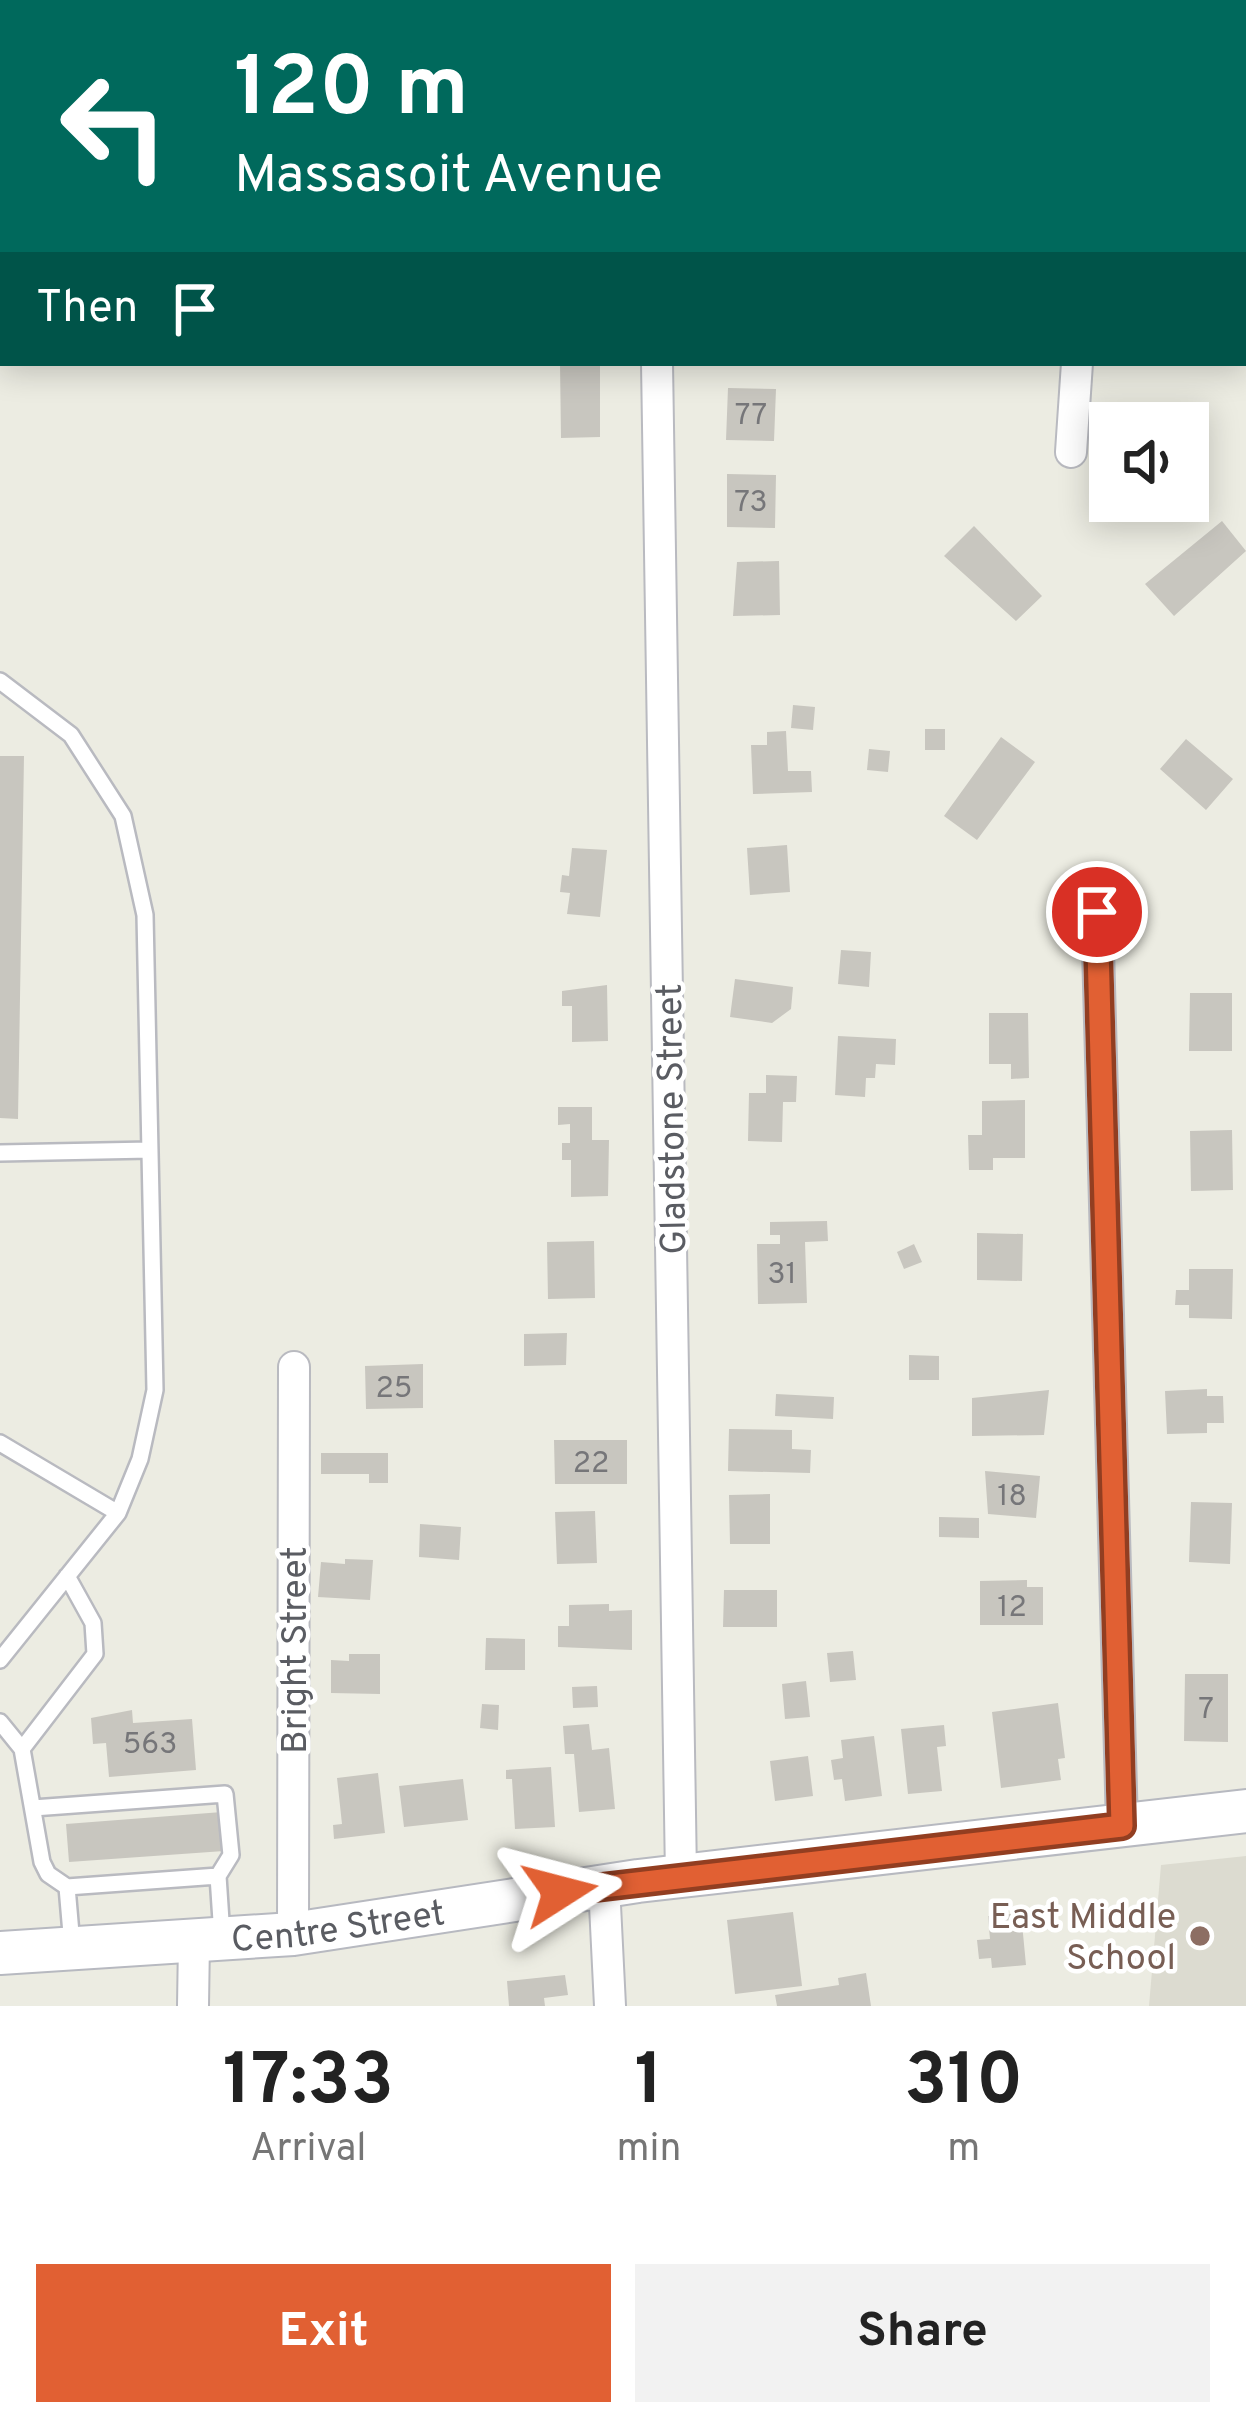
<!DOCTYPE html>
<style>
body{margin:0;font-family:Overpass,sans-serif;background:#f2f2f2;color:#222;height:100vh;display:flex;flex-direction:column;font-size:45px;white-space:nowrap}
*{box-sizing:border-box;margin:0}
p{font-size:39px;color:#767676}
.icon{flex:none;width:66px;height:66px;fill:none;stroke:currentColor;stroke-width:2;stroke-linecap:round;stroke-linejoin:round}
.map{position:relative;height:2006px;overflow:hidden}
.details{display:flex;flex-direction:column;background:#fff;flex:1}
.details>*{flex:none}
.banner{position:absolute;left:0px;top:0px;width:1248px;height:366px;box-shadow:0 6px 30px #0003;background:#00695c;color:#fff;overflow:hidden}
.tools{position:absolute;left:1089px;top:402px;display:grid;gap:24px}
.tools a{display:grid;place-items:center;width:120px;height:120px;border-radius:0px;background:#fff;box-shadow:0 6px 30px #0003;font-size:60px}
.pin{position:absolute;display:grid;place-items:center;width:102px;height:102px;color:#fff;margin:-51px;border:6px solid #fff;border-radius:50%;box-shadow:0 3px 12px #0007}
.me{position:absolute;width:132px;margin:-66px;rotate:81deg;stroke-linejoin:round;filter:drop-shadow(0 0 9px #0008)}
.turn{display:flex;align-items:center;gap:42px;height:252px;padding:0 36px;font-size:54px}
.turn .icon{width:156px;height:156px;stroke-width:2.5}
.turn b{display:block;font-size:84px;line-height:102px}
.then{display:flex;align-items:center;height:114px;padding:0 36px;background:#0003;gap:24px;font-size:45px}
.eta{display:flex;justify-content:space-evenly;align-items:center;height:204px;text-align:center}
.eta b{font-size:72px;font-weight:700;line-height:84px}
.action{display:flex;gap:24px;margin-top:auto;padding:24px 36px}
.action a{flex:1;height:138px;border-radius:0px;background:#e16033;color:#fff;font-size:48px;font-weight:700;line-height:138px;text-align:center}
.action a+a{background:#f2f2f2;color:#222}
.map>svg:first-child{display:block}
</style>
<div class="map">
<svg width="1246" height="2006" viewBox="0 0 1246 2006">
<rect width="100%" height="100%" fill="#ecece2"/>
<!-- education -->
<path fill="#dcdbd0" d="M1246,1856V2006H1149L1161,1865Z"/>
<!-- building -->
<path fill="#c8c6bf" d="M560,363H600V437L561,438Z
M728,388L776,389L774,441L726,440Z
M727,474L776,475L775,528L727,527Z
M1222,521L1246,551L1174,616L1145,584Z
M974,526L1042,596L1016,621L944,556Z
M779,561L780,615L733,616L737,562Z
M793,705L815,707L813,730L791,728Z
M925,729H945V750H925Z
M786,731L788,771H811L812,792L753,794L751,745H767V732Z
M1001,737L1035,762L977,840L944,816Z
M1186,739L1233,779L1206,810L1160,769Z
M869,749L890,751L888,772L867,770Z
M0,756H24L18,1119L0,1118Z
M787,845L790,892L750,895L747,848Z
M572,848L607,850L600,917L567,914L570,893L560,892L562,875L569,876Z
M841,950L871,952L869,987L838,984Z
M735,979L793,987L791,1009L772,1023L730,1017Z
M607,985L608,1041L572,1042V1006H562V991Z
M1190,993H1232V1051H1189Z
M989,1013H1028L1029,1078L1011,1079V1064H989Z
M838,1036L896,1039L895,1065L876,1064L875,1078H866L865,1097L835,1095Z
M766,1075L797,1076L796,1102H783L782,1142L748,1141L749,1093H766Z
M1025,1100V1158H993V1170H969L968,1135H982V1101Z
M558,1107H592V1140H609L608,1196L571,1197V1160H562V1143H570V1124L558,1125Z
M1232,1130L1233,1190L1191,1191L1190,1131Z
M827,1221L828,1241L805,1242L807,1303L758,1304L757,1244H780V1235H770V1222Z
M977,1233L1023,1234L1022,1281L977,1280Z
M594,1241L595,1298L548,1299L547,1242Z
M914,1244L922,1262L904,1269L897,1252Z
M1189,1269H1233L1232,1319L1189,1318V1305H1175L1176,1290H1189Z
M567,1333L566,1365L524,1366V1334Z
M909,1355L939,1356V1380H909Z
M423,1364V1408L366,1409L365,1366Z
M1207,1389V1396H1223L1224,1423H1207V1433L1167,1434L1165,1391Z
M1049,1390L1044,1435L972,1436V1398Z
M776,1394L834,1397L833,1419L775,1416Z
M729,1429L792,1430V1449L811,1450L810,1473L728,1471Z
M554,1440H627V1484H555Z
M321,1453H388V1483H369V1474H321Z
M985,1471L1040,1476L1036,1518L988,1514Z
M770,1494V1544H730L729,1495Z
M1191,1502L1232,1503L1230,1564L1189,1562Z
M595,1511L597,1563L557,1564L555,1512Z
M939,1517L979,1518V1538L939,1537Z
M420,1524L461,1527L459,1560L419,1557Z
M345,1559L373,1560L370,1600L318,1597L321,1562L345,1564Z
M1027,1580V1587H1043V1625H980V1581Z
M724,1590H777V1627H723Z
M609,1604V1611L632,1610V1650L558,1647V1626H569V1605Z
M486,1638L525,1639V1670H485Z
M853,1651L856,1680L830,1682L827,1653Z
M349,1654H380V1694L331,1693V1660L349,1661Z
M1185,1674H1228V1742L1184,1741Z
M806,1681L810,1717L785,1719L782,1684Z
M597,1686L598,1707L573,1708L572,1687Z
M1058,1703L1065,1758L1058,1759L1061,1780L1001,1788L992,1712Z
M482,1704L499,1705L498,1730L480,1728Z
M132,1710L133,1723L192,1719L196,1770L109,1777L106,1743L93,1744L91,1718Z
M589,1724L592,1750L609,1748L615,1809L579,1812L574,1754H565L563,1726Z
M944,1725L946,1746L937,1747L942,1791L908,1794L901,1729Z
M874,1736L882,1796L845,1801L842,1779L834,1780L831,1760L843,1758L841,1740Z
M808,1756L813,1796L775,1801L770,1761Z
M551,1767L555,1827L515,1829L512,1779H506V1770Z
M378,1773L385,1833L334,1839L333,1825L342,1824L337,1778Z
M463,1779L468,1820L404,1827L399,1786Z
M222,1812L224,1851L69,1862L66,1824Z
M793,1912L802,1986L735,1994L727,1920Z
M1021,1913L1026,1965L992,1968L991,1958L979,1959L977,1940L990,1939L988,1916Z
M866,1973L871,2006H777L775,1995L839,1985L838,1978Z
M565,1975L568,1995L544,1998L545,2006H509L507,1981Z"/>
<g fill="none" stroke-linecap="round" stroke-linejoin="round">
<!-- lane casing -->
<g stroke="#b9bac0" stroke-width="20">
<path id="lane" d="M0,681L71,735L123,816L145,915L155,1390L140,1459L118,1513L0,1660
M0,1153L150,1150
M0,1443L118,1513
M0,1722L22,1749L42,1862L48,1874L67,1887
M22,1749L95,1654L93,1623L67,1576
M33,1808L225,1794L231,1855L218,1876
M72,1945L67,1887L218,1876L222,1936"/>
</g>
<!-- street casing -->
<g stroke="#b9bac0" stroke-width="34">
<path id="street" d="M652,0V3
M1074,0V3
M0,59H3
M657,363L681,1876
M1071,452L1077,363
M1097,912L1122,1826
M604,1885L610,2006
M293,1934L294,1367
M193,2006L194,1941"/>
</g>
<!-- secondary casing -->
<g stroke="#b7b9c0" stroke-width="46">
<g id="secondary">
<path id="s1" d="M0,1953L293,1934L638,1881L1246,1811"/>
</g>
</g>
<!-- lane -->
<use href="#lane" stroke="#fff" stroke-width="15"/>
<!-- street -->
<use href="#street" stroke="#fff" stroke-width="30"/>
<!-- secondary -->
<use href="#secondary" stroke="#fff" stroke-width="42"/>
</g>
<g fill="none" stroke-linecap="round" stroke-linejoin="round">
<!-- route casing -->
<g stroke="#923e21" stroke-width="30">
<path id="route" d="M560,1892L1122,1826L1097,912"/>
</g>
<!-- route -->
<use href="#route" stroke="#e16033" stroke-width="21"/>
</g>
<!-- markers -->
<circle fill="#8d6e63" stroke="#fff" stroke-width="4.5" cx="1200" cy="1936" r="12"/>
<g text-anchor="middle" stroke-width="9" stroke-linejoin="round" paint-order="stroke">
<!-- number labels -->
<g font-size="30" fill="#767679">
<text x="751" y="424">77</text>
<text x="751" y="511">73</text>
<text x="782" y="1283">31</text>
<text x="394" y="1397">25</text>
<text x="591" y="1472">22</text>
<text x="1012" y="1505">18</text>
<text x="1012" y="1616">12</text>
<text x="1206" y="1718">7</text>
<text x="150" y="1753">563</text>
</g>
<!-- street labels -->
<g font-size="36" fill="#5a5c62" stroke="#fff">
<text transform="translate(670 1119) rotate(-91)" y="13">Gladstone Street</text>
<text transform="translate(293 1650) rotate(-90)" y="13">Bright Street</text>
<text dy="13" stroke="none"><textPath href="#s1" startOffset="339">Centre Street</textPath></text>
</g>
<!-- education labels -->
<g font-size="36" fill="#785e54" stroke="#fff" text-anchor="end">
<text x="1176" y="1928">East Middle<tspan x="1176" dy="41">School</tspan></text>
</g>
</g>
</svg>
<div class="tools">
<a><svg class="icon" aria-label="sound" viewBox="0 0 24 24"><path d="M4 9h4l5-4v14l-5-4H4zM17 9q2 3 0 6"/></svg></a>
</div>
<div class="pin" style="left:1097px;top:912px;background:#d93025"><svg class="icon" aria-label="arrive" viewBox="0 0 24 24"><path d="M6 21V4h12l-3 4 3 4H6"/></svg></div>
<svg class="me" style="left:560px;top:1892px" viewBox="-20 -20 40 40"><path d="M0-17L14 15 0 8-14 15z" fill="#e16033" stroke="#fff" stroke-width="4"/></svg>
<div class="banner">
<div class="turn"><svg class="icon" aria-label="left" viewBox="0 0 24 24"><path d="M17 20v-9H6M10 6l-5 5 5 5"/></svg><div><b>120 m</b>Massasoit Avenue</div></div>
<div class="then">Then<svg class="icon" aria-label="arrive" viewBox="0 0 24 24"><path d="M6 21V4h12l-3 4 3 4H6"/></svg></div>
</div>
</div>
<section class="details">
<div class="eta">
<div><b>17:33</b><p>Arrival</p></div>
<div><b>1</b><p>min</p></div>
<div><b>310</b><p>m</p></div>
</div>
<div class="action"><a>Exit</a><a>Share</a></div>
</section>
